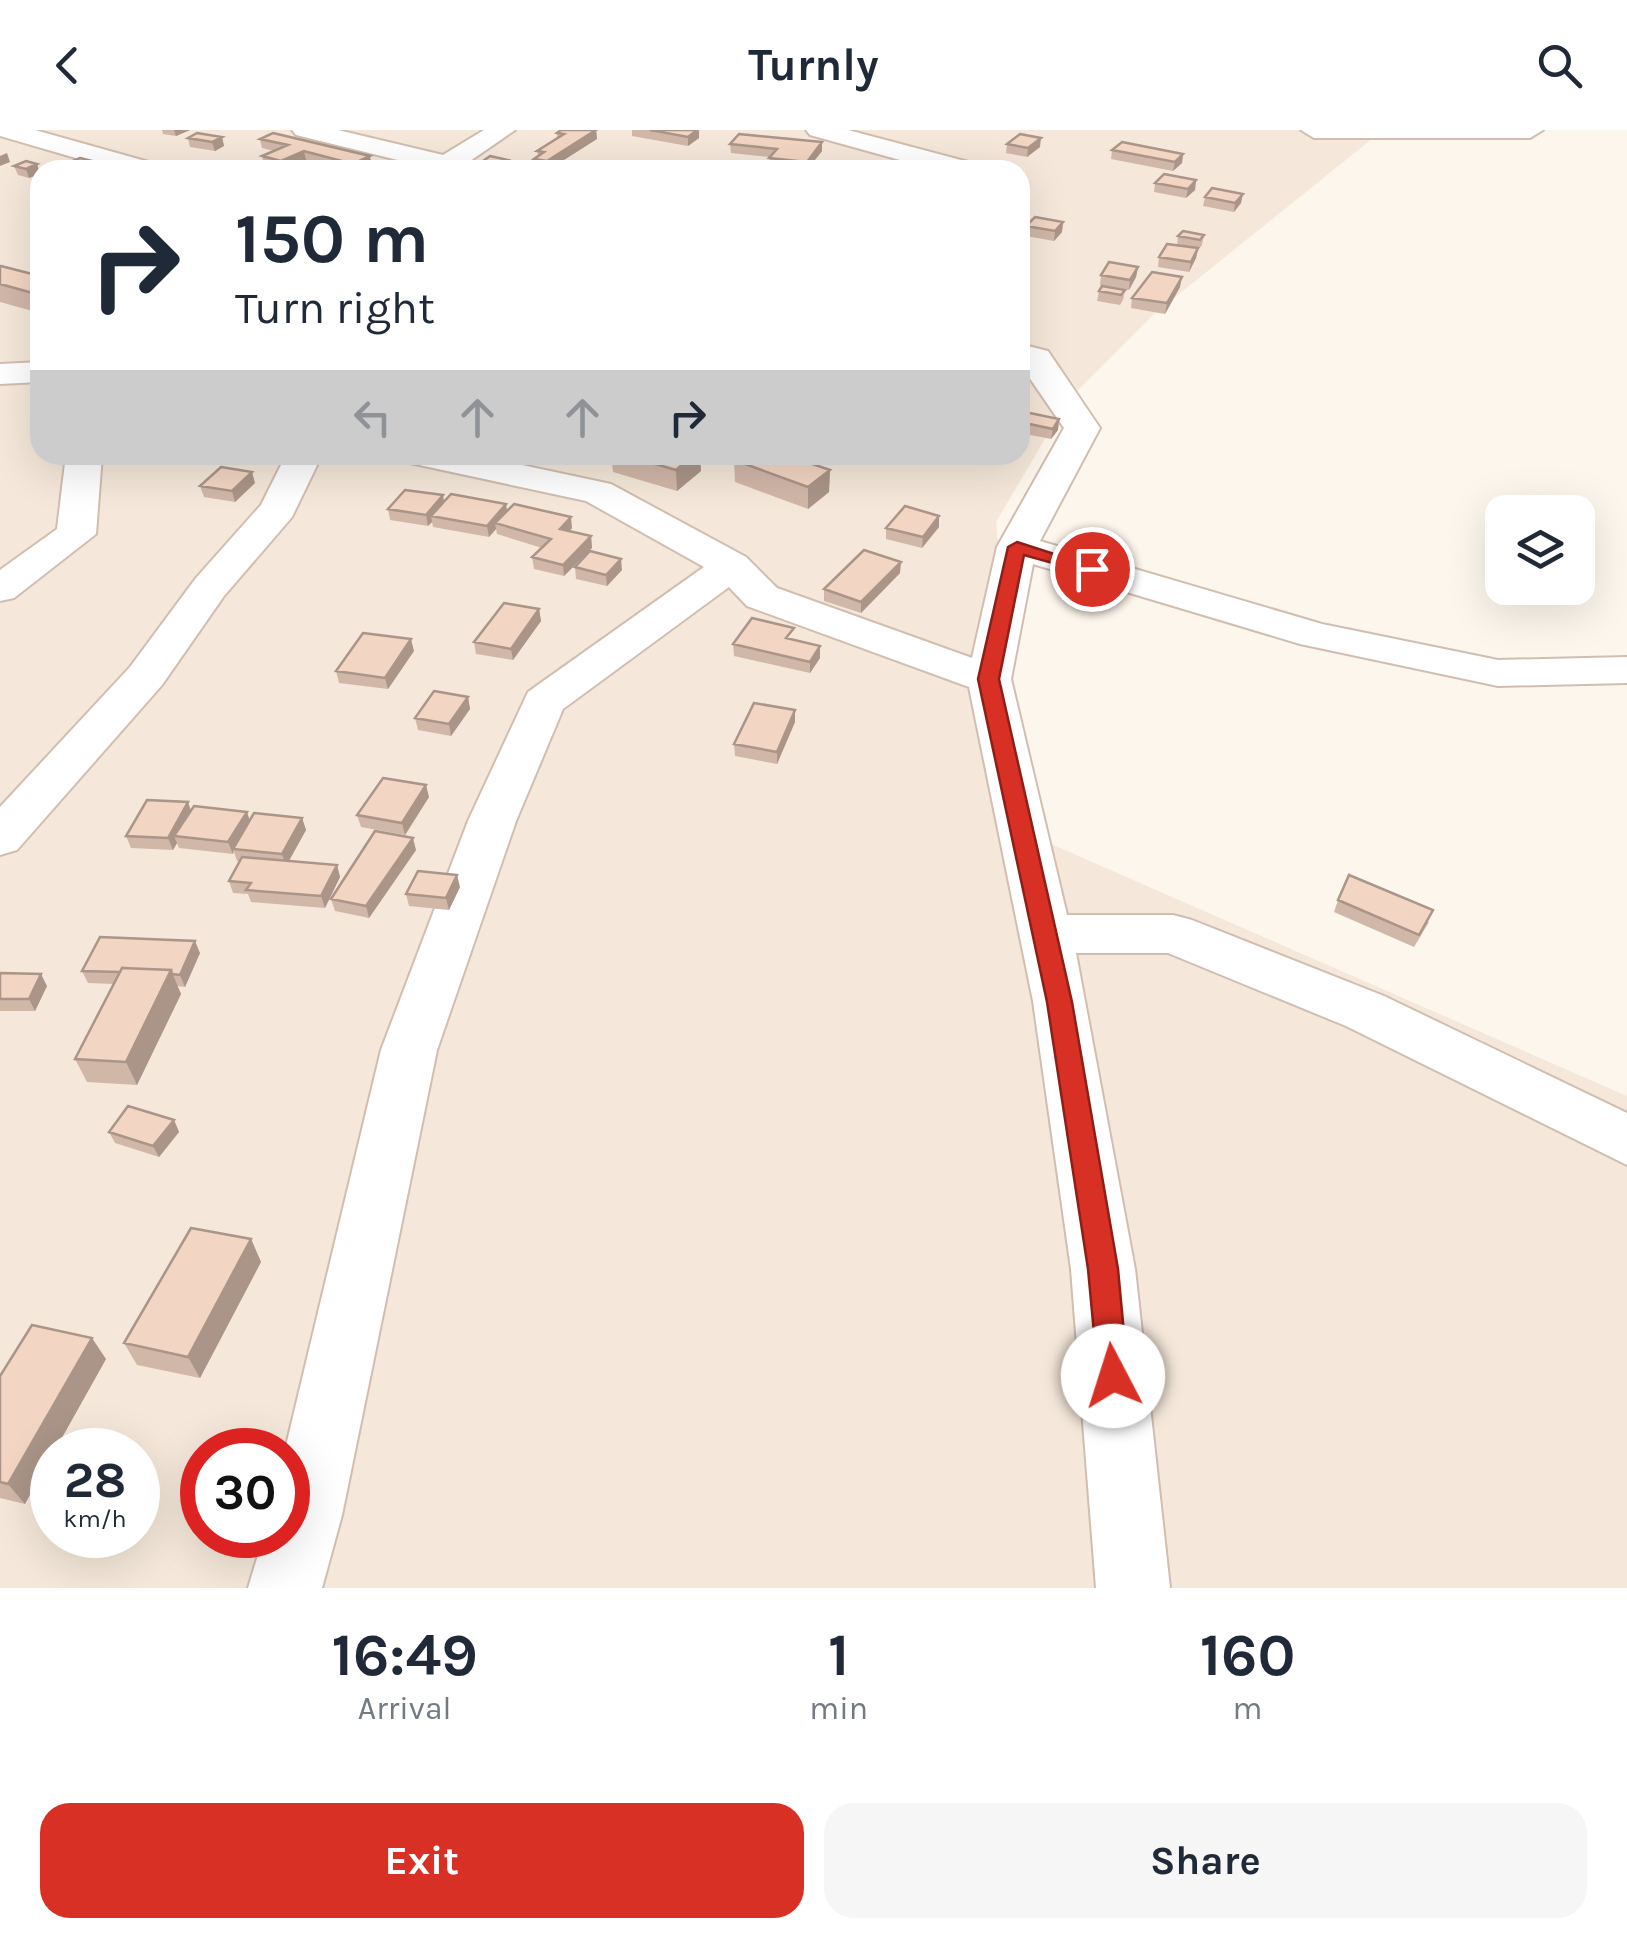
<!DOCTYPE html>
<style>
body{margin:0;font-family:Karla,sans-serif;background:#f6f6f7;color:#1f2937;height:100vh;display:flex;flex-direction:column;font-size:38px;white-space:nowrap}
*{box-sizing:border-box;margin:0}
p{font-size:32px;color:#747a83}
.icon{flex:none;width:55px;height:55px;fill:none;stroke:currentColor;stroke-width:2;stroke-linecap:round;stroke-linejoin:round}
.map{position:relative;height:1458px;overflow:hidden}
.drawer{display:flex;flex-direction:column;background:#fff;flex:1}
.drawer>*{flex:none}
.guide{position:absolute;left:30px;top:30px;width:1000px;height:305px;border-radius:30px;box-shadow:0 10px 40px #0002;background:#fff;color:#1f2937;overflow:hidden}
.tools{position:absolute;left:1485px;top:365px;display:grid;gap:20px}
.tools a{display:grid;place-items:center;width:110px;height:110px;border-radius:20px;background:#fff;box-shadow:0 10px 40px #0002;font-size:50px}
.speed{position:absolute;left:30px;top:1298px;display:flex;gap:20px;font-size:50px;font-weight:700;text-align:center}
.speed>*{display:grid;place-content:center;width:130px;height:130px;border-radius:50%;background:#fff;box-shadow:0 10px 40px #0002;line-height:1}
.speed small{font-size:25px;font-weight:400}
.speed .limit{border:15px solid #d22;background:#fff;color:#111}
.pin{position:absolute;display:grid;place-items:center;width:85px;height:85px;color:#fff;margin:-42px;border:5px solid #fff;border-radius:50%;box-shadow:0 2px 10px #0007}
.me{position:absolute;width:110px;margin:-55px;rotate:355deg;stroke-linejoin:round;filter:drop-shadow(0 0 8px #0008)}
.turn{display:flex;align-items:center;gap:35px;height:210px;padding:0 40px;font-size:45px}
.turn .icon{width:130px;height:130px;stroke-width:2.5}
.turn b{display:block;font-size:70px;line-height:85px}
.lanes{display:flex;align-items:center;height:95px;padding:0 40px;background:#0003;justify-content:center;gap:50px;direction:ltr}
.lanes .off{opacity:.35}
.eta{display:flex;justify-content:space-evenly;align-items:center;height:170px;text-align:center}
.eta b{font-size:60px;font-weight:700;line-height:70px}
.action{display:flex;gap:20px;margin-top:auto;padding:20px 40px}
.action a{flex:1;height:115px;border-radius:30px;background:#d93025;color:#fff;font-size:40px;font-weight:700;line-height:115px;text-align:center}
.action a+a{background:#f6f6f7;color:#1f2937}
header{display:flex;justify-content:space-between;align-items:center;height:130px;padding:0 40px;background:#fff;font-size:45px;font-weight:700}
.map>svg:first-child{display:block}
</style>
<header><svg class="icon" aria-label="back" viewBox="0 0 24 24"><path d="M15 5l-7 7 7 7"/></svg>Turnly<svg class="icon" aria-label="search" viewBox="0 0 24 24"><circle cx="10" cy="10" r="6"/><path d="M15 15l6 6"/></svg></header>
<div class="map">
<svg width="1627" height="1458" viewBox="0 0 1627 1458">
<rect width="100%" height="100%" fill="#fdf6ec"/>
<!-- residential -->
<path fill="#f5e8da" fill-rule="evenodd" d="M0,0H1383L1153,185L1068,270L996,392L1024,667L1042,710L1627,966V1458H0ZM40,40H1020V325H40ZM52,1320H138V1405H52ZM202,1320H288V1405H202Z"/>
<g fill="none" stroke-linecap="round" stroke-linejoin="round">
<!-- minor casing -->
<g stroke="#d1beb0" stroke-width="4">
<path id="minor" d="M0,0H35L156,34L159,40H117L0,6Z
M292,0H338L443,25L484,0H515L457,40H424L426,37L296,5Z
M806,0H848L976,34L979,40H936L810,5Z
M1301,0H1543L1530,8H1314Z
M1020,214L1048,221L1100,298L1040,411L1322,494L1498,530L1627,527V553L1498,556L1300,514L1033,434L1011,549L1067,785H1173L1192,790L1384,866L1627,983V1035L1346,896L1168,823H1076L1135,1139L1170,1458H1096L1071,1139L1033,871L969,557L747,476L729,457L563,579L516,691L437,920L342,1385L322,1458H248L264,1405H288L285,1320L381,920L468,691L528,562L704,437L586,371L410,333L405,325H475L611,354L746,427L777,458L972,528L997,417L1064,298L1020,234Z
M40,232V252L0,254V234Z
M66,325H102L96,404L14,468L0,471V440L57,399Z
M286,325H322L292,387L224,466L162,555L17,720L0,725V677L130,537L196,448L261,375Z"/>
</g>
<!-- minor -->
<use href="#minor" fill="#fff" fill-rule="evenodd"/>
</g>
<!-- wall -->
<path fill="#d1b7a8" d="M162,0H190L176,6L163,4Z
M596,0L597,9L548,40L535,38L534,29L538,26L537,21L557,8V3Z
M632,0H699V8L688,16L632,6Z
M222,7L224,16L215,21L190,17L188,8Z
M260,9L372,36L366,38L372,40H342L306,30L283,40L264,35L262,26L274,21L262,18Z
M730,14L822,21L807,40H797L769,36L770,27L731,23Z
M1007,14L1040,17L1027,27L1006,23Z
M1112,20L1183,24L1182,33L1173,41L1111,29Z
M508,30L510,39L508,40H484L483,31Z
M37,34L40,44L29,48L18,45L14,36Z
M1196,50L1195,60L1186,68L1154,62L1155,53Z
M1205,67L1241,73L1234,82L1203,76Z
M1063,92L1062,102L1054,111L1026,106V96Z
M1204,105L1202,115L1198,120L1196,128L1189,142L1158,137L1159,127L1177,115L1178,106Z
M0,137L40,146V183L0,172Z
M1138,137L1136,147L1129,160L1100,155L1101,145Z
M1180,157L1165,184L1131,178L1132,168Z
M1125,160L1123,170L1120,175L1097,171L1099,161Z
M1020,281L1059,289L1058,300L1051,309L1020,303Z
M611,325H700L701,341L677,361L613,342Z
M952,325H986L981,333L952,328Z
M734,330L830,340L829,362L808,379L735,352Z
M255,353L235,372L204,367L200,356Z
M444,371L507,381L572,398L570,401L591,406L592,418L564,446L534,439L532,427L542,418L497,404L496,399L489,407L433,397L432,392L428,396L390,390L388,379Z
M939,386V397L922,418L886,409V398Z
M575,437L622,440L607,456L576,449Z
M900,443L861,483L824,471V459Z
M539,479L541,491L513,530L476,524L474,512Z
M793,510L820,528L810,543L734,526L733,514Z
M414,521L388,559L339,553L336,541Z
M468,567L470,579L451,606L418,600L415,588Z
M795,580V592L777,634L735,626L734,614Z
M429,667L405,705L361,697L357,685Z
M191,681L250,690L302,688L306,700L289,731L337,735L340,747L325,778L251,772L248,764L233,763L229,751L240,731H237L234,722L233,724L179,718L177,713L173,720L131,718L126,706Z
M416,720L369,788L335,781L331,769Z
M460,757L449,780L409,776L406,764Z
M1338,770L1429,792L1414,817L1334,782Z
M200,823L185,857L177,856L181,864L137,955L87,952L75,929L114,854L88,853L82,841Z
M0,843L47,856L35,881H0Z
M174,990L179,1002L159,1027L115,1013L109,1002Z
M251,1109L261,1132L200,1248L137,1235L124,1213Z
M106,1229L55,1320H52V1324L25,1374L0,1368V1246Z"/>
<!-- shaded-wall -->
<path fill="#aa9588" d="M174,0H190L176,6Z
M596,0L597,9L548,40L547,31Z
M699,0V8L688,16V7Z
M222,7L224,16L215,21L212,12Z
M1041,8L1040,17L1027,27L1028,18Z
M822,12V21L807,40V32Z
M304,21L306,30L283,40L281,31Z
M7,23L10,32L0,36V26Z
M1183,24L1182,33L1173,41L1175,32Z
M370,26L372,36L362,40H354L353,34Z
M508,30L510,39L502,40L501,34Z
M100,33L102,40H83Z
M37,34L40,44L29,48L26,39Z
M1196,50L1195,60L1186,68L1188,59Z
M1243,64L1241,73L1234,82L1235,73Z
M1063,92L1062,102L1054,111L1055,101Z
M1198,118L1196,128L1189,142L1191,132Z
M1138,137L1136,147L1129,160L1130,150Z
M1182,147L1180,157L1165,184L1167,173Z
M1059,289L1058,300L1051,309L1053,299Z
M693,325H700L701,341L677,361L676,340Z
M830,340L829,362L808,379V357Z
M252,342L255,353L235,372L232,361Z
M443,365L445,376L431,386L432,392L428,396L426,385Z
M506,374L508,385L495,393L496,399L489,407L487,396Z
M939,386V397L922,418L923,407Z
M571,387L572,398L561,410L560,399Z
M591,406L592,418L564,446L563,435Z
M621,429L622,440L607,456L606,445Z
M901,432L900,443L861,483V472Z
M539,479L541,491L513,530L511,519Z
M411,509L414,521L388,559L385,548Z
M820,516V528L810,543V532Z
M468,567L470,579L451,606L449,594Z
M795,580V592L777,634V622Z
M426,655L429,667L405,705L402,693Z
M188,672L192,684L174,706L177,713L173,720L168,708Z
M247,682L251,694L233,719V724L228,712Z
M302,688L306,700L286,736L282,724Z
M413,708L416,720L369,788L366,776Z
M337,735L340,747L325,778L321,766Z
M457,745L460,757L449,780L446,768Z
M195,811L200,823L185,857L180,845Z
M171,840L181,864L137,955L126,932Z
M41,844L47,856L35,881L29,869Z
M174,990L179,1002L159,1027L153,1016Z
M251,1109L261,1132L200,1248L188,1227Z
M92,1208L106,1229L55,1320H52V1324L25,1374L8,1354Z"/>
<!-- building -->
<path fill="#f3d5c3" stroke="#aa9588" stroke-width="2.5" d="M561,0H596L547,31L534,29L544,22L537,21L564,4L557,3Z
M650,0H697L688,7Z
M197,3L222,7L212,12L188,8Z
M273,3L370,26L353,34L304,21L281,31L262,26L288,15L260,9Z
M739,4L822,12L807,32L769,28L777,19L730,14Z
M1020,4L1041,8L1028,18L1007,14Z
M1122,12L1183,24L1175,32L1112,20Z
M490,26L508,30L501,34L483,31Z
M80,28L100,33L83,40H71L58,37Z
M26,31L37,34L26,39L14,36Z
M765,36L783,38L782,40H762Z
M1164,44L1196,50L1188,59L1155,53Z
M1212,58L1243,64L1235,73L1205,67Z
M1035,87L1063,92L1055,101L1026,96Z
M1183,101L1204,105L1200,110L1178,106Z
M1167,114L1198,118L1191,132L1159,127Z
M1109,132L1138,137L1130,150L1101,145Z
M1,136L40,146V165L0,154V137Z
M1152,142L1182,147L1167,173L1132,168Z
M1102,156L1125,160L1121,165L1099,161Z
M1020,281L1059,289L1053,299L1020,292Z
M625,325H693L676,340Z
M742,325H786L830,340L808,357L734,330Z
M221,337L252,342L232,361L200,356Z
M405,360L443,365L426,385L388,379Z
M451,364L506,374L487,396L431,386Z
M514,374L571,387L560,399L591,406L563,435L532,427L551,409L495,393Z
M905,376L939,386L923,407L886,398Z
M864,420L901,432L861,472L824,459Z
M590,421L621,429L606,445L575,437Z
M504,473L539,479L511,519L474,512Z
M752,488L794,498L786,508L820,516L810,532L733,514Z
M363,503L411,509L385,548L336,541Z
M434,561L468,567L449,594L415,588Z
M754,573L795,580L777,622L734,614Z
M383,648L426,655L402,693L357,685Z
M147,670L188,672L168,708L126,706Z
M194,676L247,682L228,712L174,706Z
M254,683L302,688L282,724L233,719Z
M375,701L413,708L366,776L331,769Z
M242,727L337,735L321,766L246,760L251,753L229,751Z
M418,741L457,745L446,768L406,764Z
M1349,745L1433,780L1419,805L1338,770Z
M100,807L195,811L180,845L172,844L171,840L122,838L120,842L82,841Z
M122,838L171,840L126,932L75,929Z
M0,843L41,844L29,869H0Z
M128,976L174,990L153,1016L109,1002Z
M191,1098L251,1109L188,1227L124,1213Z
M32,1195L92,1208L8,1354L0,1352V1246Z"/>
<!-- route -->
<path fill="#d93025" stroke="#8d1f18" stroke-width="2.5" d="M1017,412L1101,439L1092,444L1024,425L999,549L1072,872L1118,1139L1128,1246L1124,1256L1113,1260L1102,1256L1098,1246L1088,1139L1047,872L978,549L1008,417Z"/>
</svg>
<div class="tools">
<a><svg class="icon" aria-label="layers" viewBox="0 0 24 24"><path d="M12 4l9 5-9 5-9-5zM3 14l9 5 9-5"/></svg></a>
</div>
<div class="speed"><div>28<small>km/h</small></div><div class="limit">30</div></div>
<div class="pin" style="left:1092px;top:439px;background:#d93025"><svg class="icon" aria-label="arrive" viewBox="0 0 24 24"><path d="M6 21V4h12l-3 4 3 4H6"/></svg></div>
<svg class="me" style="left:1113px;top:1246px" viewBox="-20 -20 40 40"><circle r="19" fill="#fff"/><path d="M0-13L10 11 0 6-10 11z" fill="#d93025"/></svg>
<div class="guide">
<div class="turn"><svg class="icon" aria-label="right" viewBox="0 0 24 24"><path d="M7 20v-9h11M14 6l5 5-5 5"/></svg><div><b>150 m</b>Turn right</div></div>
<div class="lanes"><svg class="icon off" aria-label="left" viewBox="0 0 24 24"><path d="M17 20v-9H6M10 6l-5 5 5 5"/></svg><svg class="icon off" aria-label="ahead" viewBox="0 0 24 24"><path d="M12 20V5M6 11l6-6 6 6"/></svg><svg class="icon off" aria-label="ahead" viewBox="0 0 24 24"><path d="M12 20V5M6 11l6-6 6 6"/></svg><svg class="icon" aria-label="right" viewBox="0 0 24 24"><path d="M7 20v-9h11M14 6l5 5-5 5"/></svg></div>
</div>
</div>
<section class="drawer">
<div class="eta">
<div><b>16:49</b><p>Arrival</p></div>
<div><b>1</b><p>min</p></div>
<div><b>160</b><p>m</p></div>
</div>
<div class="action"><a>Exit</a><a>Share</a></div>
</section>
